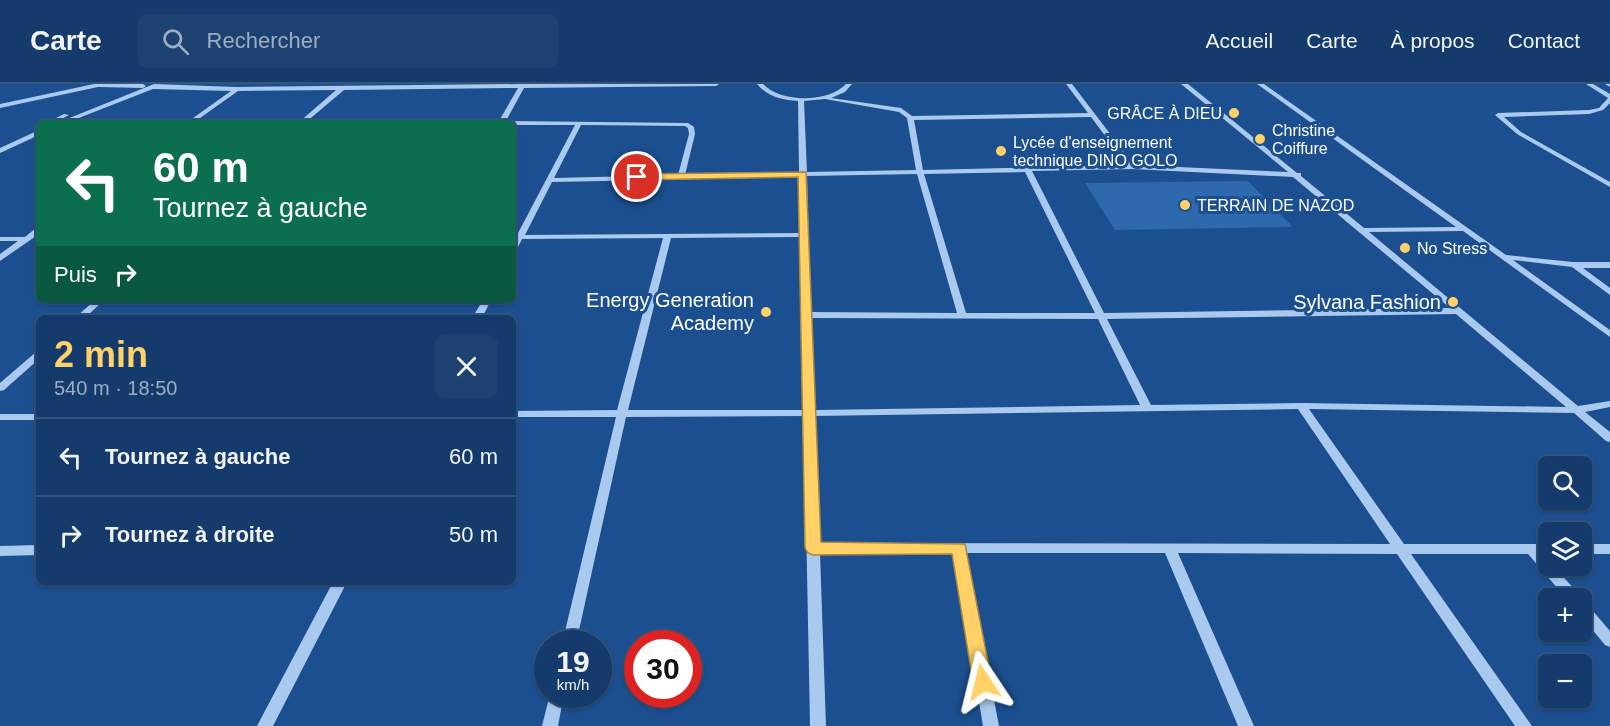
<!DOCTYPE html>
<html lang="fr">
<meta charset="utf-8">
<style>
body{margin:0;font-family:Arial,sans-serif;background:#1d4271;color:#f1f3f6;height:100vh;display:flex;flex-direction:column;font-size:22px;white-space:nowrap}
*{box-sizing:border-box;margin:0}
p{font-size:20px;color:#9dadc1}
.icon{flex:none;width:33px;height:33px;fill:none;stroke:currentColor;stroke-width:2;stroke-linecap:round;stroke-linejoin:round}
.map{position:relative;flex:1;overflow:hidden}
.details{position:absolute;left:36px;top:231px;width:480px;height:270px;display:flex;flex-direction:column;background:#143b6b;border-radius:9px;box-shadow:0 2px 4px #0004,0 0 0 2px #33557e}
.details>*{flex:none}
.guide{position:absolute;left:36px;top:36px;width:480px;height:183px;border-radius:9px;box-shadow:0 2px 4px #0004,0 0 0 2px #33557e;background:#0b6e4f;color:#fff;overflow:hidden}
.controls{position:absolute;left:1538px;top:372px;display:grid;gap:12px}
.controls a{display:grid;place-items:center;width:54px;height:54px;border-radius:9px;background:#143b6b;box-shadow:0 2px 4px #0004,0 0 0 2px #33557e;font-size:30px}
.speed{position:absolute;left:534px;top:546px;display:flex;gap:12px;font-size:30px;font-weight:700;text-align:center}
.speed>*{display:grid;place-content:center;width:78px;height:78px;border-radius:50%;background:#143b6b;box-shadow:0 2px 4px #0004,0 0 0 2px #33557e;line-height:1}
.speed small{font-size:15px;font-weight:400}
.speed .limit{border:9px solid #d22;background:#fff;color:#111}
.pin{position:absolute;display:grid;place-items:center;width:51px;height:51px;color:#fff;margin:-26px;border:3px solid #fff;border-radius:50%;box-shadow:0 2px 6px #0007}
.me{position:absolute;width:66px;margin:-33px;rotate:350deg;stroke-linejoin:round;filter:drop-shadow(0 0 4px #0008)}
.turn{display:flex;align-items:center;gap:21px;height:126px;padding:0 18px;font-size:27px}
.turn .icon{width:78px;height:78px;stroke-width:2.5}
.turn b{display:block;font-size:42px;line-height:51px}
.then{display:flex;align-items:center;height:57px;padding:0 18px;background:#0003;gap:12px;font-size:22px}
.round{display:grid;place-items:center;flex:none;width:63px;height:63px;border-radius:9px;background:#1d4271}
.headline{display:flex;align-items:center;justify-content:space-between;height:102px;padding:0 18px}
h1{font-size:36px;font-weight:700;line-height:45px;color:#ffd166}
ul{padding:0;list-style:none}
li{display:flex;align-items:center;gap:18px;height:78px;padding:0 18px;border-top:2px solid #33557e}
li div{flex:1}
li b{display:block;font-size:22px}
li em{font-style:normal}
header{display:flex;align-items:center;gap:36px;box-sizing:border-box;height:84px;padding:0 30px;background:#143b6b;border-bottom:2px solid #33557e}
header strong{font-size:28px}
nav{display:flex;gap:33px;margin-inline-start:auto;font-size:21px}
.search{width:420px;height:54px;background:#1d4271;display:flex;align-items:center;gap:15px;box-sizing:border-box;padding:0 21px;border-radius:9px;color:#9dadc1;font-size:22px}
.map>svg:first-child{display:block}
</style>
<header>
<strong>Carte</strong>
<div class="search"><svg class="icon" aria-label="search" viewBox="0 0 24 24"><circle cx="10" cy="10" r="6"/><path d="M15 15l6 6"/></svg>Rechercher</div>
<nav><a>Accueil</a><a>Carte</a><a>À propos</a><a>Contact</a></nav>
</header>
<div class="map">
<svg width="1610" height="642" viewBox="0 0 1610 642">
<rect width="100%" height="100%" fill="#1b4f8f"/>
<!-- green -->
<path fill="#2e69ad" d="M1248,97L1293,143L1115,146L1085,99Z"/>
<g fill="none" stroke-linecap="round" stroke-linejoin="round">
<!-- minor -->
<path fill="#a9c9ee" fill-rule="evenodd" d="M94,0H143L146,2L143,4L98,3L0,24V20Z
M154,0L237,3L520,0H719L716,2L524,4L506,37L688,39L694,43L695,50L685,91L799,88L798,17C782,16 768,13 757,0H763C781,19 828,19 846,0H852L845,8L831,14L901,24L912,32L1088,29L1066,0H1072L1134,81L1288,88L1181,0H1188L1297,89H1301V92L1364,144L1456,143L1257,0H1264L1506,171L1573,178H1610V184H1583L1610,204V211L1572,183L1513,176L1610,246V253L1463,147L1369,148L1578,322L1610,317V323L1585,328L1610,348V358L1606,357L1574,329L1309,325L1404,460H1548V470H1543L1548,476V482H1553L1579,510L1580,514H1566L1528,470H1411L1532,642H1515L1397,470L1178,469L1254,642H1238L1165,469H966L999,642H983L954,469H820L826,642H810L804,332L626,333L576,560H562L616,333H513V327L617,326L663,154L522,155L516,167H513V151H517L575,41H513V39H439L442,37H499L518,4L344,6L305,39H298L336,6L238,7L193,39H186L231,7L153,5L66,39H57ZM825,15L899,28L907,34L916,86L807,88L804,17ZM1091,33L1127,81L923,86L914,36ZM581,41L685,42L688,44L689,50L678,91L554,94ZM1132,85L1293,93L1450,224L1104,229L1032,87ZM1025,88L1095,229H966L924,90ZM917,90L957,229L811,228L807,92ZM800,93L801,149L525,151L552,98ZM801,153L804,326H628L671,154ZM1456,230L1566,323L1301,319L1151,321L1107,235ZM812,234L1098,235L1140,321L815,326ZM1298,325L1390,460L819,459L815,332Z
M1586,0H1593L1610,10V19L1603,26L1589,30L1504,33L1521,48L1610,98V103L1517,50L1495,31L1498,29L1589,26L1599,24L1608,14Z
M1605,0H1610V3Z
M64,30L69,31L54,39H46Z
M39,46V51L0,69V64Z
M36,144H39V150L0,177V170L18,157H0V153H25Z
M95,216H104L85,234H75Z
M483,216H491L482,234H472Z
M39,267V275L4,306L0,307V299L36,268Z
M0,330H39V336H0Z
M1581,460H1610V470H1581Z
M39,461V471L0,472V462Z
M333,498H347L273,642H257Z
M1581,518L1586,519L1610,547V563L1605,561L1581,532Z
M550,610H564L558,642H542Z"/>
</g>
<!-- route -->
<path fill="#ffd166" stroke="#a68842" stroke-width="1.5" d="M806,88L821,458L965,460L992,598L989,603L983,606L976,603L973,598L952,470L813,471L808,469L805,464L798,93L637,96L633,93L637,90Z"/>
<!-- markers -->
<g fill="#ffd166" stroke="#1b4f8f" stroke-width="2">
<circle cx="1234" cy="29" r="6"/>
<circle cx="1260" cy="55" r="6"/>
<circle cx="1001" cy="67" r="6"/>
<circle cx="1185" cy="121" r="6"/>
<circle cx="1405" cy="164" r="6"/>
<circle cx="1453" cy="218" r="6"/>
<circle cx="766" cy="228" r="6"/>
</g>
<g text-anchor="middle" stroke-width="6" stroke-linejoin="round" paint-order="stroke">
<!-- far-poi labels -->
<g font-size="16" fill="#fff" stroke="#1b4f8f" text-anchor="start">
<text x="1222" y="35" text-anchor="end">GRÂCE À DIEU</text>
<text x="1272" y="52">Christine<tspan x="1272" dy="18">Coiffure</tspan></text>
<text x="1013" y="64">Lycée d'enseignement<tspan x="1013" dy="18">technique DINO GOLO</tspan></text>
<text x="1197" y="127">TERRAIN DE NAZOD</text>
<text x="1417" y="170">No Stress</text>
</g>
<!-- poi labels -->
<g font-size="20" fill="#fff" stroke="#1b4f8f" text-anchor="end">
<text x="754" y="223">Energy Generation<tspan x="754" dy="23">Academy</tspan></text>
<text x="1441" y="225">Sylvana Fashion</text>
</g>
</g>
</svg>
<div class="controls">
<a><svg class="icon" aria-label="search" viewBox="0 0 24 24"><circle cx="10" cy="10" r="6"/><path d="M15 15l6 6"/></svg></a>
<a><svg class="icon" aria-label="layers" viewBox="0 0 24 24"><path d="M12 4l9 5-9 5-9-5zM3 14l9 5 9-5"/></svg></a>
<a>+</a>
<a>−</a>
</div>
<div class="speed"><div>19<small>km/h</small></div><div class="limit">30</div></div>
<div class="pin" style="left:637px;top:93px;background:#d93025"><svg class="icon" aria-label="arrive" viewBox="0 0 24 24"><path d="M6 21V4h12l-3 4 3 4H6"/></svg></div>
<svg class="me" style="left:983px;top:598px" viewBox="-20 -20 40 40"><path d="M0-17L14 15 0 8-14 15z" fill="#ffd166" stroke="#fff" stroke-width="4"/></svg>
<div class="guide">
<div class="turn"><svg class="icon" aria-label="left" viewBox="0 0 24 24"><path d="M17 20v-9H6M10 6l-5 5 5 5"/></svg><div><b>60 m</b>Tournez à gauche</div></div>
<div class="then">Puis<svg class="icon" aria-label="right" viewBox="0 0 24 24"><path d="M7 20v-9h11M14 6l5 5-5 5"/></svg></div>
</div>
<section class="details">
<div class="headline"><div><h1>2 min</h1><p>540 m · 18:50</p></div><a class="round"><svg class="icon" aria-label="close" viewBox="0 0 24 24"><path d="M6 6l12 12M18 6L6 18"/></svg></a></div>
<ul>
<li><svg class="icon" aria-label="left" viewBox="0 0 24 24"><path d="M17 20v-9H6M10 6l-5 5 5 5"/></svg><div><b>Tournez à gauche</b></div><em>60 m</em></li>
<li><svg class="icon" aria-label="right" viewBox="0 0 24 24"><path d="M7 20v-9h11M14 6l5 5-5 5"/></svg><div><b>Tournez à droite</b></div><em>50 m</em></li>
</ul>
</section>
</div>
